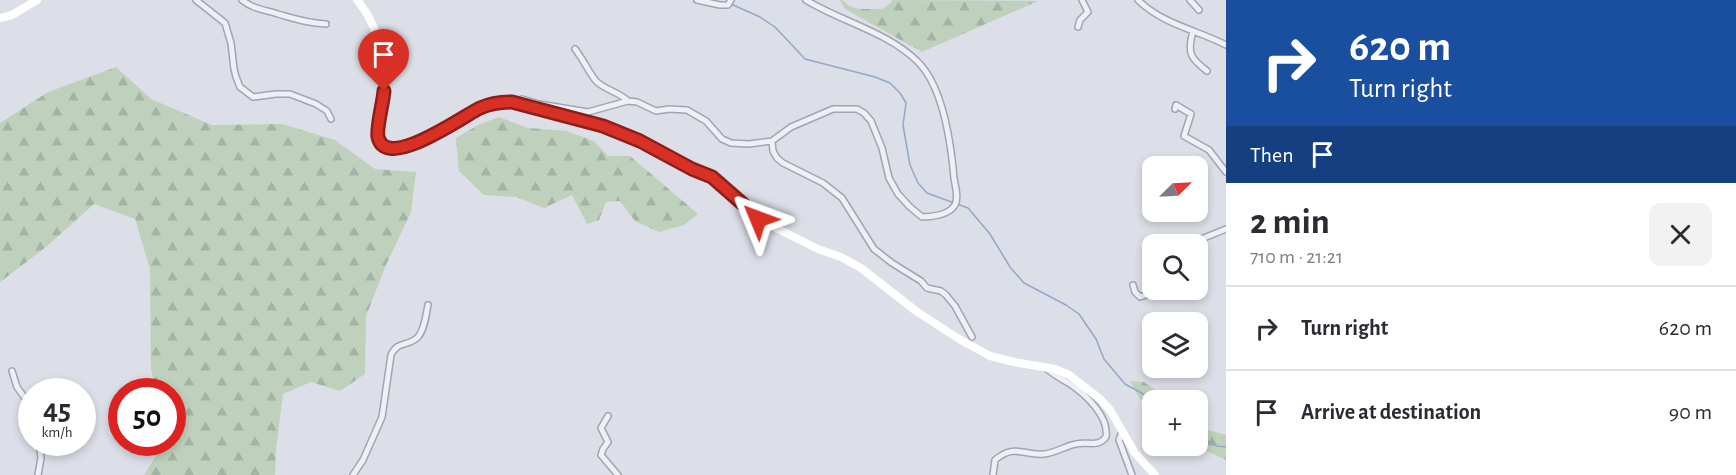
<!DOCTYPE html>
<meta charset="utf-8">
<style>
body{margin:0;font-family:"Alegreya Sans",sans-serif;background:#f2f2f3;color:#2b2b33;height:100vh;display:flex;flex-direction:column;font-size:22px;white-space:nowrap}
*{box-sizing:border-box;margin:0}
p{font-size:20px;color:#7c7c81}
.icon{flex:none;width:33px;height:33px;fill:none;stroke:currentColor;stroke-width:2;stroke-linecap:round;stroke-linejoin:round}
.map{position:relative;flex:1;overflow:hidden}
.details{display:flex;flex-direction:column;background:#fff;width:510px}
.details>*{flex:none}
.top-card{background:#1a4fa0;color:#fff;overflow:hidden}
.needle{width:39px;rotate:66deg}
.tools{position:absolute;left:1142px;top:156px;display:grid;gap:12px}
.tools a{display:grid;place-items:center;width:66px;height:66px;border-radius:12px;background:#fff;box-shadow:0 3px 9px #0003;font-size:30px}
.speed{position:absolute;left:18px;top:378px;display:flex;gap:12px;font-size:30px;font-weight:700;text-align:center}
.speed>*{display:grid;place-content:center;width:78px;height:78px;border-radius:50%;background:#fff;box-shadow:0 3px 9px #0003;line-height:1}
.speed small{font-size:15px;font-weight:400}
.speed .limit{border:9px solid #d22;background:#fff;color:#111}
.pin{position:absolute;display:grid;place-items:center;width:51px;height:51px;color:#fff;margin:-62px -26px;border-radius:50% 50% 50% 0;rotate:-45deg;box-shadow:0 0 6px #0007}
.pin .icon{rotate:45deg}
.me{position:absolute;width:66px;margin:-33px;rotate:314deg;stroke-linejoin:round;filter:drop-shadow(0 0 4px #0008)}
.turn{display:flex;align-items:center;gap:21px;height:126px;padding:0 24px;font-size:27px}
.turn .icon{width:78px;height:78px;stroke-width:2.5}
.turn b{display:block;font-size:42px;line-height:51px}
.then{display:flex;align-items:center;height:57px;padding:0 24px;background:#0003;gap:12px;font-size:22px}
.round{display:grid;place-items:center;flex:none;width:63px;height:63px;border-radius:12px;background:#f2f2f3}
.summary{display:flex;align-items:center;justify-content:space-between;height:102px;padding:0 24px}
h1{font-size:36px;font-weight:600;line-height:45px}
ul{padding:0;list-style:none}
li{display:flex;align-items:center;gap:18px;height:84px;padding:0 24px;border-top:2px solid #e1e1e2}
li div{flex:1}
li b{display:block;font-size:22px}
li em{font-style:normal}
main{display:flex;flex:1;min-height:0}
.map>svg:first-child{display:block}
</style>
<main>
<div class="map">
<svg width="1226" height="475" viewBox="0 0 1226 475">
<defs>
<pattern id="forest-firs" width="22" height="20" patternUnits="userSpaceOnUse" patternTransform="scale(1.5)"><rect width="22" height="20" fill="#bfd1bd"/><path d="M5 1l3.5 6h-7zM16 11l3.5 6h-7z" fill="#a4b4a4"/></pattern>
</defs>
<rect width="100%" height="100%" fill="#dcdfe7"/>
<!-- forest -->
<path fill="url(#forest-firs)" d="M840,0H842L849,6L859,9H882L892,2L891,0L1038,1L922,52L852,13L845,9Z
M116,67L151,99L212,125L282,124L335,140L375,169L416,172L411,212L386,265L366,316L365,374L340,391L311,382L283,394L276,449L275,475H144L164,443L172,442V392L156,391L151,369L150,269L135,219L94,204L46,247L0,282V123L48,92Z
M499,117L528,128L566,131L594,141L608,156H630L698,214L684,225L659,232L635,221L620,201L606,202L599,220L587,224L572,195L544,208L516,197L484,195L459,171L456,138L478,125Z
M1130,381L1144,382L1170,400H1152V408L1140,399Z
M1197,427L1226,435V460L1196,446H1197Z"/>
<g fill="none" stroke-linecap="round" stroke-linejoin="round">
<!-- stream -->
<path stroke="#94a7ca" stroke-width="1.5" d="M731,4L760,17L775,27L805,59L875,77L890,83L900,93L906,103L903,125L910,165L918,183L927,193L968,208L990,234L1010,267L1024,283L1066,305L1079,314L1096,339L1104,359L1125,384L1154,400
M1197,436L1217,446L1226,447"/>
<!-- street casing -->
<g stroke="#a1a5b1" stroke-width="8">
<path id="street" d="M196,0L225,23L231,43L234,69L236,77L240,87L253,97L276,94H290L316,104L327,111L331,119
M242,0C255,10 263,9 278,14C296,19 307,23 326,24
M697,0L720,5H728L731,0
M1138,0C1162,24 1197,30 1226,45
M1190,0L1199,10
M1078,27L1080,20L1088,12L1082,0
M1193,31C1187,53 1190,58 1207,71
M575,49C583,59 588,71 596,81C605,90 619,92 628,101
M512,102L522,99L539,104L588,112L628,101L637,102L656,111L669,109L687,110L706,121L722,139L731,143L749,144L772,141L791,127L833,109H857L864,113L871,121L882,148L889,178L898,194L910,207L922,217C932,217 949,215 955,205C959,197 955,186 954,178C951,144 943,87 918,62C888,32 842,22 806,0
M1175,109L1176,105L1191,114L1184,136L1209,150L1226,172
M772,141L773,151L777,158L783,163L823,183L842,198L874,249L892,263L921,281L927,288L941,291L946,295L955,306L972,337
M1189,244L1226,229
M1133,285L1135,292L1140,297L1146,295L1152,276
M12,371L17,387L32,408
M608,416L601,428L608,442L603,449L601,455L618,475
M1122,432L1119,440L1132,475
M38,475L41,458L39,442
M353,475L363,460L382,417L391,355C398,340 408,347 418,337C425,329 426,314 428,305
M993,475L995,460C1015,443 1024,456 1044,454C1055,453 1065,446 1076,444C1087,441 1098,448 1106,437C1109,416 1086,395 1070,384C1062,379 1054,375 1047,369"/>
</g>
<!-- street -->
<use href="#street" stroke="#eff0f5" stroke-width="5"/>
<!-- secondary -->
<path stroke="#fff" stroke-width="8" d="M357,0C382,30 387,68 383,106C381,117 373,131 379,142C386,154 403,148 413,144C445,129 475,103 512,102L603,126L640,141L692,169L712,177L744,205L758,219L818,249L841,257L861,268L916,311L959,339L990,356L1014,362L1055,369L1069,375L1100,399L1110,410L1135,453L1155,475
M0,18L12,15L37,0"/>
</g>
<g fill="none" stroke-linecap="round" stroke-linejoin="round">
<!-- route casing -->
<g stroke="#8d1f18" stroke-width="15">
<path id="route" d="M384,91C383,103 376,129 378,137C386,172 463,116 480,108C489,104 501,102 512,102L603,126L640,141L692,169L712,177L744,205L758,219"/>
</g>
<!-- route -->
<use href="#route" stroke="#d93025" stroke-width="10"/>
</g>
</svg>
<div class="tools">
<a><svg class="needle" viewBox="-14 -14 28 28"><path d="M0-13l5 13h-10z" fill="#e53935"/><path d="M0 13l5-13h-10z" fill="#7c7c81"/></svg></a>
<a><svg class="icon" aria-label="search" viewBox="0 0 24 24"><circle cx="10" cy="10" r="6"/><path d="M15 15l6 6"/></svg></a>
<a><svg class="icon" aria-label="layers" viewBox="0 0 24 24"><path d="M12 4l9 5-9 5-9-5zM3 14l9 5 9-5"/></svg></a>
<a>+</a>
</div>
<div class="speed"><div>45<small>km/h</small></div><div class="limit">50</div></div>
<div class="pin" style="left:384px;top:91px;background:#d93025"><svg class="icon" aria-label="arrive" viewBox="0 0 24 24"><path d="M6 21V4h12l-3 4 3 4H6"/></svg></div>
<svg class="me" style="left:758px;top:219px" viewBox="-20 -20 40 40"><path d="M0-17L14 15 0 8-14 15z" fill="#d93025" stroke="#fff" stroke-width="4"/></svg>
</div>
<section class="details">
<div class="top-card">
<div class="turn"><svg class="icon" aria-label="right" viewBox="0 0 24 24"><path d="M7 20v-9h11M14 6l5 5-5 5"/></svg><div><b>620 m</b>Turn right</div></div>
<div class="then">Then<svg class="icon" aria-label="arrive" viewBox="0 0 24 24"><path d="M6 21V4h12l-3 4 3 4H6"/></svg></div>
</div>
<div class="summary"><div><h1>2 min</h1><p>710 m · 21:21</p></div><a class="round"><svg class="icon" aria-label="close" viewBox="0 0 24 24"><path d="M6 6l12 12M18 6L6 18"/></svg></a></div>
<ul>
<li><svg class="icon" aria-label="right" viewBox="0 0 24 24"><path d="M7 20v-9h11M14 6l5 5-5 5"/></svg><div><b>Turn right</b></div><em>620 m</em></li>
<li><svg class="icon" aria-label="arrive" viewBox="0 0 24 24"><path d="M6 21V4h12l-3 4 3 4H6"/></svg><div><b>Arrive at destination</b></div><em>90 m</em></li>
</ul>
</section>
</main>
